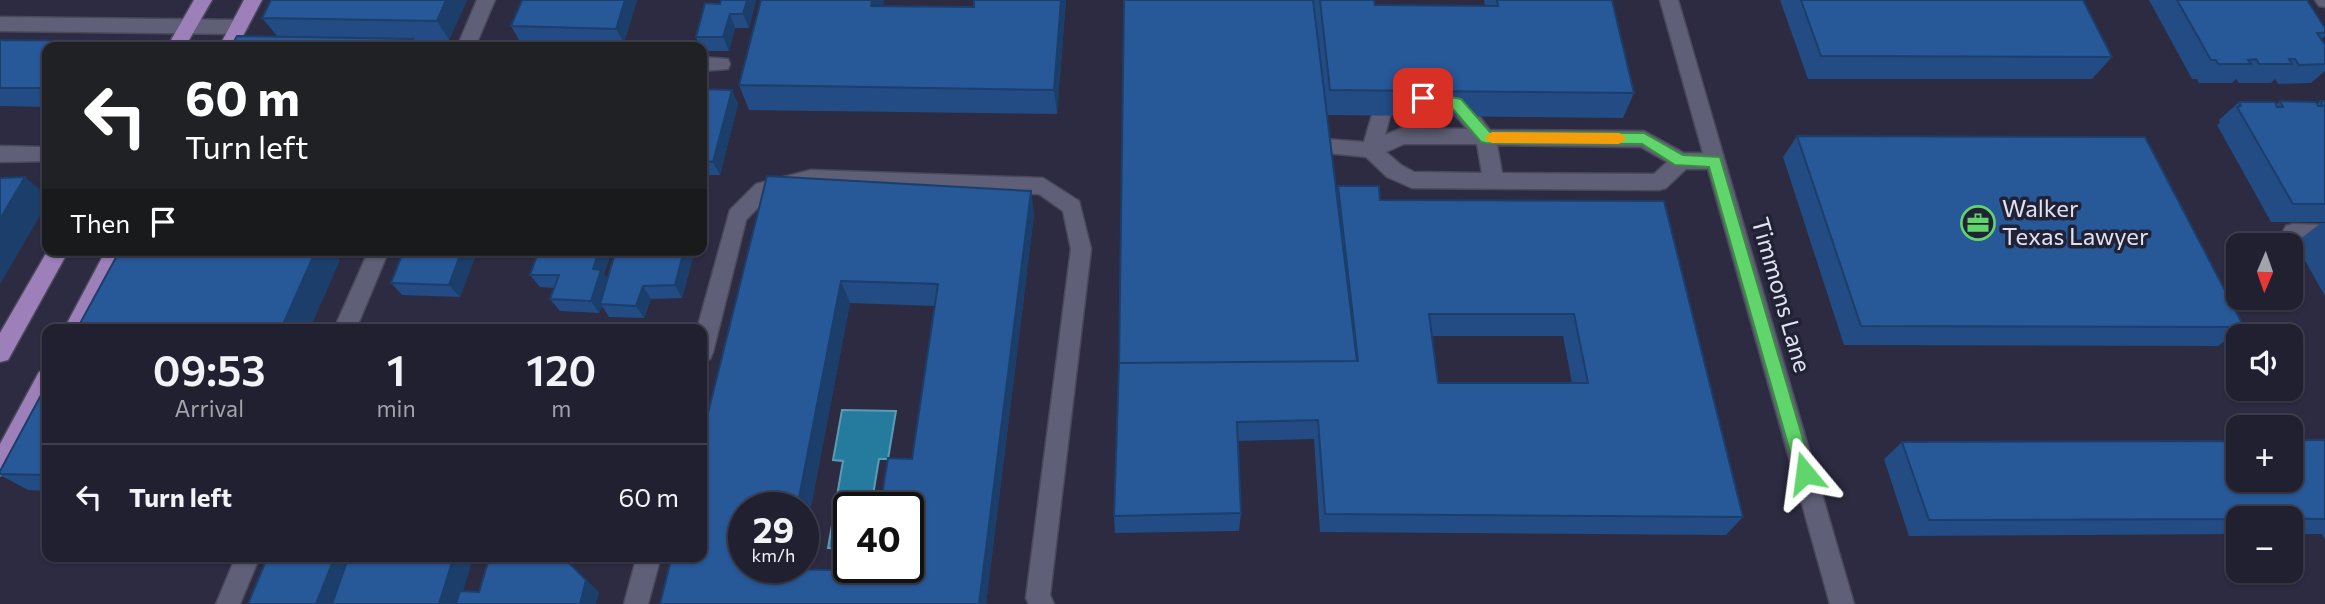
<!DOCTYPE html>
<meta charset="utf-8">
<style>
body{margin:0;font-family:Commissioner,sans-serif;background:#292839;color:#f1f3f6;height:100vh;display:flex;flex-direction:column;font-size:26px;white-space:nowrap}
*{box-sizing:border-box;margin:0}
p{font-size:23px;color:#a2a3ab}
.icon{flex:none;width:38px;height:38px;fill:none;stroke:currentColor;stroke-width:2;stroke-linecap:round;stroke-linejoin:round}
.map{position:relative;flex:1;overflow:hidden}
.panel{position:absolute;left:42px;top:324px;width:665px;height:238px;display:flex;flex-direction:column;background:#212031;border-radius:14px;box-shadow:0 2px 5px #0004,0 0 0 2px #3e3e4d}
.panel>*{flex:none}
.hud{position:absolute;left:42px;top:42px;width:665px;height:214px;border-radius:14px;box-shadow:0 2px 5px #0004,0 0 0 2px #3e3e4d;background:#202124;color:#fff;overflow:hidden}
.needle{width:46px;rotate:182deg}
.controls{position:absolute;left:2226px;top:233px;display:grid;gap:14px}
.controls a{display:grid;place-items:center;width:77px;height:77px;border-radius:14px;background:#212031;box-shadow:0 2px 5px #0004,0 0 0 2px #3e3e4d;font-size:35px}
.speed{position:absolute;left:728px;top:492px;display:flex;gap:14px;font-size:35px;font-weight:700;text-align:center}
.speed>*{display:grid;place-content:center;width:91px;height:91px;border-radius:50%;background:#212031;box-shadow:0 2px 5px #0004,0 0 0 2px #3e3e4d;line-height:1}
.speed small{font-size:18px;font-weight:400}
.speed .limit{border:4px solid #111;border-radius:10px;background:#fff;color:#111}
.pin{position:absolute;display:grid;place-items:center;width:60px;height:60px;color:#fff;margin:-30px;border-radius:14px;box-shadow:0 4px 10px #0006}
.me{position:absolute;width:77px;margin:-38px;rotate:344deg;stroke-linejoin:round;filter:drop-shadow(0 0 5px #0008)}
.turn{display:flex;align-items:center;gap:24px;height:147px;padding:0 28px;font-size:32px}
.turn .icon{width:91px;height:91px;stroke-width:2.5}
.turn b{display:block;font-size:49px;line-height:60px}
.then{display:flex;align-items:center;height:66px;padding:0 28px;background:#0003;gap:14px;font-size:26px}
.eta{display:flex;justify-content:space-evenly;align-items:center;height:119px;text-align:center}
.eta b{font-size:42px;font-weight:600;line-height:49px}
ul{padding:0;list-style:none}
li{display:flex;align-items:center;gap:21px;height:105px;padding:0 28px;border-top:2px solid #3e3e4d}
li div{flex:1}
li b{display:block;font-size:26px}
li em{font-style:normal}
.map>svg:first-child{display:block}
</style>
<div class="map">
<svg width="2325" height="604" viewBox="0 0 2325 604">
<rect width="100%" height="100%" fill="#2c2b41"/>
<!-- water -->
<path fill="#257b9d" stroke="#5d9ab6" stroke-width="2" d="M842,410L896,411L888,459H879L871,507L849,508V549L828,548L843,461L833,460Z"/>
<g fill="none" stroke-linecap="round" stroke-linejoin="round">
<!-- minor casing -->
<g stroke="#49495b" stroke-width="3">
<path id="minor" d="M477,0H495L475,47H457Z
M1660,0H1678L1854,604H1830L1708,169H1686L1666,188L1659,190L1412,188L1387,177L1366,157L1318,152L1315,147L1318,142L1325,139L1364,142L1377,98L1400,94L1407,96L1409,101L1407,106L1392,109L1385,135L1402,128L1467,129L1450,109L1439,106L1437,101L1439,96C1463,88 1477,114 1490,130L1644,131L1684,153H1703ZM1404,144H1477L1482,173L1414,172L1401,165L1386,152ZM1497,145L1641,147L1667,162L1654,174L1502,173Z
M2315,0H2325V7L2319,6Z
M0,17L239,20L245,22L248,27L245,32L239,34L0,31Z
M702,57L728,59L730,64L728,69L702,71Z
M0,146L41,147L47,149V161L0,162Z
M811,170L1043,178L1079,201L1091,249L1050,595L1054,604H1029L1026,598L1071,249L1063,211L1039,194L811,186L769,196L746,220L713,352L710,359L702,361V329H697L730,210L756,184Z
M2293,224L2325,225V241L2286,238L2283,232L2286,226Z
M369,250H389L356,329H334Z
M236,556H260L240,604H216Z
M637,556H661L648,604H624Z"/>
</g>
<!-- major casing -->
<g stroke="#49495b" stroke-width="3">
<path id="major" d="M194,0H212L185,47H167Z
M244,0H262L237,47H219Z
M48,250H69L8,360L0,362V333Z
M106,250H127L86,329H64Z
M47,370V400L8,473L0,476V444L39,372Z"/>
</g>
<!-- minor -->
<use href="#minor" fill="#5f5f77" fill-rule="evenodd"/>
<!-- major -->
<use href="#major" fill="#9d7fb9" fill-rule="evenodd"/>
</g>
<!-- wall -->
<path fill="#224c83" fill-rule="evenodd" d="M467,0L449,40H414L419,47L278,37L262,18Z
M522,0H637L624,43L519,40L511,26Z
M721,0H756L749,28H735L729,51H702V47H700L696,37L720,4Z
M761,0H884L883,6L974,7V0H1066L1057,114L749,110L739,85Z
M1313,0H1374L1375,5L1485,6L1484,0H1612L1634,93L1623,118L1327,115L1336,194L1338,186L1380,200L1664,201L1743,517L1726,535L1320,532L1314,439L1238,441L1241,513L1239,531L1115,533L1114,516L1319,50ZM1432,336H1563L1572,383H1438Z
M1780,0H2083L2112,57L2092,79H1808Z
M2149,0H2307L2325,28V36L2321,39L2325,45V71L2311,83L2278,84L2275,79L2271,83H2239L2236,79L2232,83H2199L2197,79H2192Z
M0,40L47,47V107L0,106Z
M702,89L732,90L738,104L720,175H702Z
M2280,101L2317,104L2320,101H2325V222H2271L2217,125L2220,123L2219,120L2239,102L2276,105Z
M1797,136L2244,327L2218,346L1844,345L1783,157Z
M767,176L1031,191L1034,215L986,604H660ZM850,303L935,306L912,459L871,571L799,569Z
M2321,223H2325V296L2295,243Z
M404,250H469L475,257L460,297L402,295L391,283Z
M539,250H612L604,274L608,279L616,250H695L682,298L651,299L644,318L609,317L602,306L599,313L560,311L550,299L554,288L540,287L530,275Z
M47,384V491L28,490L0,475V471Z
M2325,440V540L2322,534H2291V518H2238V534L1909,536L1884,459L1902,442Z"/>
<!-- shaded-wall -->
<path fill="#1b3e6a" d="M446,0H467L449,40L437,21Z
M625,0H637L624,43L616,29Z
M747,0H756L749,28L743,14Z
M872,0H884L878,31L871,6Z
M1061,0H1066L1057,114L1054,90Z
M730,14L735,28L729,51L723,37Z
M413,39L419,47H410Z
M113,41L119,47H109Z
M732,90L738,104L720,175L713,162Z
M25,177L47,195V204L0,284V219Z
M1031,191L1034,215L986,604H979Z
M316,250H330L340,260L310,329H281Z
M462,250H469L475,257L460,297L449,285Z
M599,250H612L604,274L610,282L600,304L602,306L599,313L591,301L593,269Z
M684,250H695L682,298L675,285Z
M841,281L850,303L803,549V508H797Z
M643,286L651,299L644,318L636,306Z
M335,556H359L340,604H316Z
M454,556H474L459,604H439Z
M562,556L599,592L596,604H580Z
M785,567H800L796,585L785,569Z"/>
<!-- building -->
<path fill="#275898" stroke="#1b3e6a" stroke-width="2" fill-rule="evenodd" d="M271,0H446L437,21L262,18Z
M522,0H625L616,29L511,26Z
M721,0H747L743,14H730L723,37H696L705,3L720,4Z
M761,0H872L871,6L974,7V0H1061L1054,90L739,85Z
M1124,0H1313L1357,361L1119,363Z
M1320,0H1374L1375,5L1498,6L1497,0H1612L1634,93L1330,90Z
M1801,0H2083L2112,57L1821,56Z
M2177,0H2307L2325,28V33H2317L2325,45V64L2299,65L2295,59H2289L2292,64H2259L2256,59L2248,60L2251,64H2218L2216,60H2211Z
M237,36L413,39L410,47H231Z
M0,40L113,41L109,47H47V88H0Z
M702,89L732,90L713,162L702,161Z
M2280,101L2316,102L2318,106H2323L2320,101H2325V204H2293L2237,107L2241,106L2239,102H2275L2277,107H2283Z
M1797,136L2145,137L2244,327L1861,326Z
M767,176L1031,191L979,604H660L672,556H702V437ZM841,281L938,284L912,459L888,458L880,508H908V567H871V571L785,569V567H744V508H797Z
M25,177L0,219V178Z
M1338,186H1379L1380,200L1664,201L1743,517L1325,514L1318,420L1237,422L1241,513L1114,516L1119,363L1358,361ZM1429,314H1574L1588,383H1438Z
M120,250H316L281,329H77Z
M404,250H462L449,285L391,283Z
M539,250H599L593,269L601,270L591,301L550,299L559,275H530Z
M616,250H684L675,285L643,286L636,306L600,304Z
M47,384V475L0,474V471Z
M2291,440H2325V519L2238,518V519L1929,520L1902,442L2238,441V480H2291Z
M268,556H335L316,604H248Z
M349,556H454L439,604H332Z
M490,556H562L586,580L580,604H456L460,591L479,592Z"/>
<!-- route -->
<path fill="#5fd56b" stroke="#3e8a46" stroke-width="2" d="M1423,92L1461,99L1490,132L1644,133L1683,155L1720,157L1813,473L1811,479L1805,481L1799,479L1796,473L1709,167L1675,165L1642,144L1486,143L1481,142L1452,108L1418,102L1416,98L1418,94Z"/>
<!-- slow -->
<path fill="#f59e0b" d="M1492,132L1619,133L1627,138L1619,144L1492,143L1484,138Z"/>
<!-- icons -->
<defs>
<g id="office-ring" transform="scale(1.75)"><circle r="9.5" fill="#222236" stroke="#5fd56b" stroke-width="1.5"/><path d="M-6-3h4V-5.5h4V-3h4V5H-6ZM-1-4.5V-3h2v-1.5ZM-6 0V1H6V0Z" fill="#5fd56b"/></g>
</defs>
<g fill-rule="evenodd">
<use href="#office-ring" x="1978" y="223"/>
</g>
<g text-anchor="middle" stroke-width="7" stroke-linejoin="round" paint-order="stroke">
<!-- poi labels -->
<g font-size="24" fill="#e1e2f0" stroke="#222236" text-anchor="start">
<text x="2002" y="217">Walker<tspan x="2002" dy="28">Texas Lawyer</tspan></text>
</g>
<!-- street labels -->
<g font-size="24" fill="#e1e2f0" stroke="#222236">
<text transform="translate(1781 295) rotate(74)" y="8">Timmons Lane</text>
</g>
</g>
</svg>
<div class="controls">
<a><svg class="needle" viewBox="-14 -14 28 28"><path d="M0-13l5 13h-10z" fill="#e53935"/><path d="M0 13l5-13h-10z" fill="#a2a3ab"/></svg></a>
<a><svg class="icon" aria-label="sound" viewBox="0 0 24 24"><path d="M4 9h4l5-4v14l-5-4H4zM17 9q2 3 0 6"/></svg></a>
<a>+</a>
<a>−</a>
</div>
<div class="speed"><div>29<small>km/h</small></div><div class="limit">40</div></div>
<div class="pin" style="left:1423px;top:98px;background:#d93025"><svg class="icon" aria-label="arrive" viewBox="0 0 24 24"><path d="M6 21V4h12l-3 4 3 4H6"/></svg></div>
<svg class="me" style="left:1805px;top:473px" viewBox="-20 -20 40 40"><path d="M0-17L14 15 0 8-14 15z" fill="#5fd56b" stroke="#fff" stroke-width="4"/></svg>
<div class="hud">
<div class="turn"><svg class="icon" aria-label="left" viewBox="0 0 24 24"><path d="M17 20v-9H6M10 6l-5 5 5 5"/></svg><div><b>60 m</b>Turn left</div></div>
<div class="then">Then<svg class="icon" aria-label="arrive" viewBox="0 0 24 24"><path d="M6 21V4h12l-3 4 3 4H6"/></svg></div>
</div>
<section class="panel">
<div class="eta">
<div><b>09:53</b><p>Arrival</p></div>
<div><b>1</b><p>min</p></div>
<div><b>120</b><p>m</p></div>
</div>
<ul>
<li><svg class="icon" aria-label="left" viewBox="0 0 24 24"><path d="M17 20v-9H6M10 6l-5 5 5 5"/></svg><div><b>Turn left</b></div><em>60 m</em></li>
</ul>
</section>
</div>
